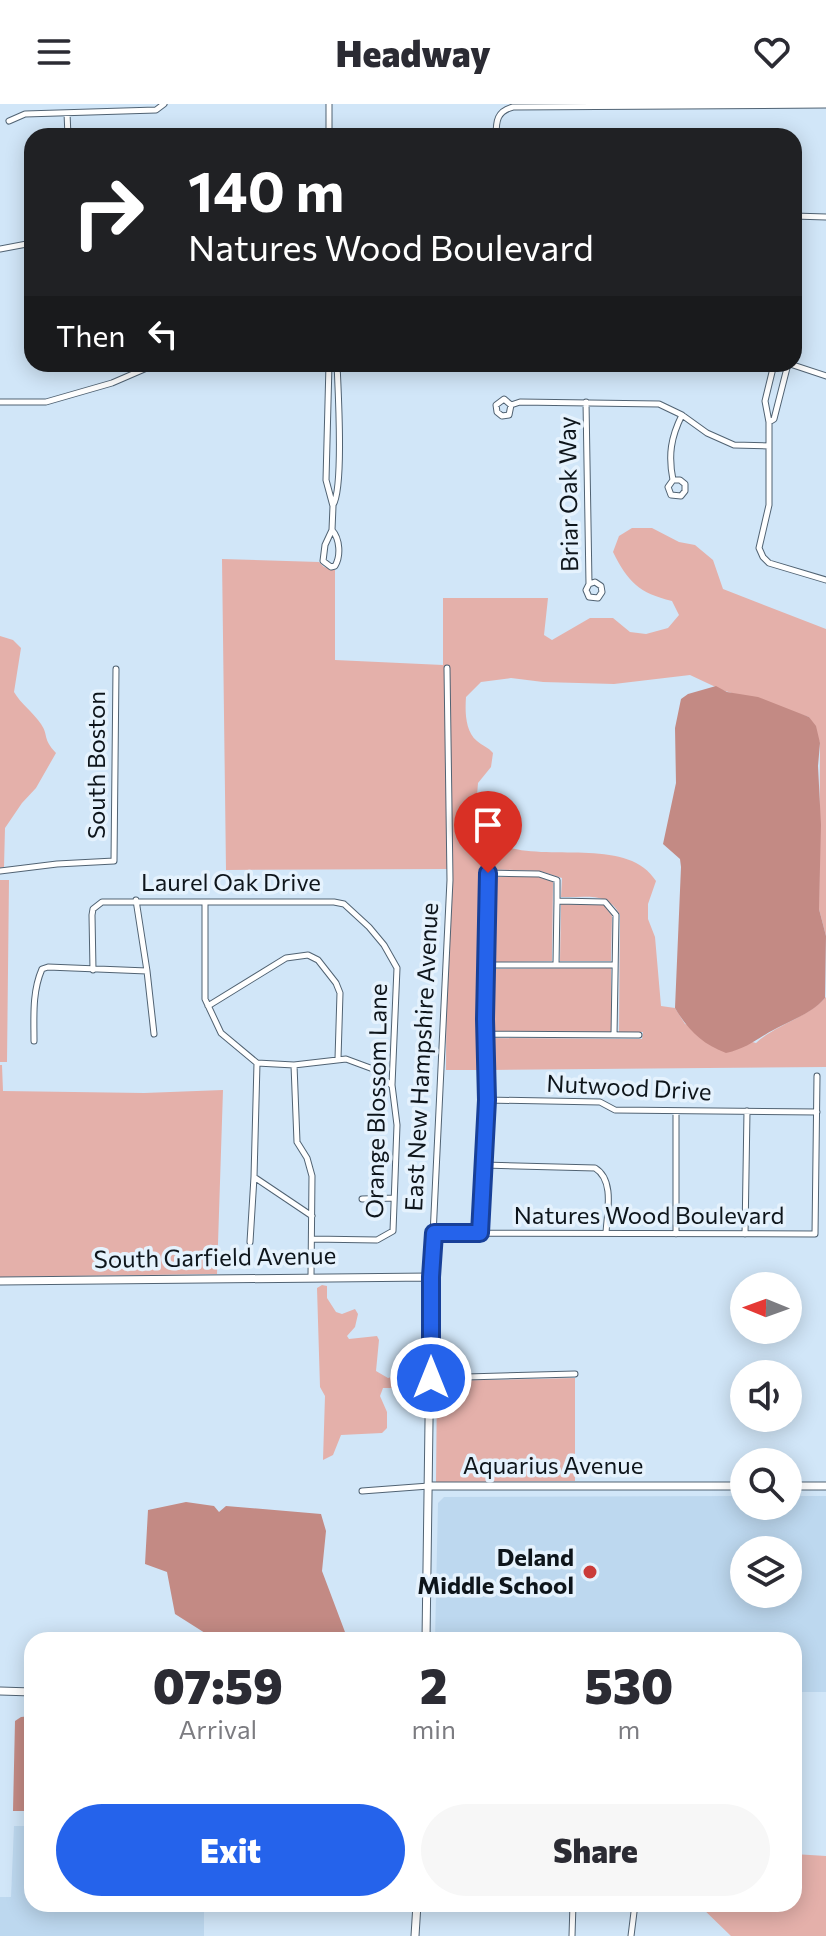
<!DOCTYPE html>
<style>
body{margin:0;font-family:Commissioner,sans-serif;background:#f7f7f7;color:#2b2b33;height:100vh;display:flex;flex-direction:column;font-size:30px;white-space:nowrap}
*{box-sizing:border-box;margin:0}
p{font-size:26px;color:#7c7c81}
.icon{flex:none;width:44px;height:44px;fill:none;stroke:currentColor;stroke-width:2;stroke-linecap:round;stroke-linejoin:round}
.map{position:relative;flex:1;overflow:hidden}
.sheet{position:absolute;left:24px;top:1528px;width:778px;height:280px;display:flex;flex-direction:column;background:#fff;border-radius:24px;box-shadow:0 4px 20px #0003}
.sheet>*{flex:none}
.top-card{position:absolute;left:24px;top:24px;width:778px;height:244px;border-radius:24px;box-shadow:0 4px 20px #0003;background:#202124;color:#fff;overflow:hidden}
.needle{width:52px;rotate:271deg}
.fabs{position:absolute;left:730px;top:1168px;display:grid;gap:16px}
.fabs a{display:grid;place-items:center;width:72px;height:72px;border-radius:50%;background:#fff;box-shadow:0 4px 20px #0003;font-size:40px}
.pin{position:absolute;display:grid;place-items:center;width:68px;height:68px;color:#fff;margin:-82px -34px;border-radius:50% 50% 50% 0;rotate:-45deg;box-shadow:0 0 8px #0007}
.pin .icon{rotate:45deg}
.me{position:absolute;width:88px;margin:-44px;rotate:0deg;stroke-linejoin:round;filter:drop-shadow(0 0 6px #0008)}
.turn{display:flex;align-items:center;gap:28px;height:168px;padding:0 32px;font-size:36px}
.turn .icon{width:104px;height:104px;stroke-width:2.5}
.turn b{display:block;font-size:56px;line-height:68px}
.then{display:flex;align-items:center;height:76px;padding:0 32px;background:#0003;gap:16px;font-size:30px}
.eta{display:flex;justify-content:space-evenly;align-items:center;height:136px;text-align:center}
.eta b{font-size:48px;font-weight:800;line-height:56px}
.button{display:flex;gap:16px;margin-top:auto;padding:16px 32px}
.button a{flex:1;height:92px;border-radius:48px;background:#2563eb;color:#fff;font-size:32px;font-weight:800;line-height:92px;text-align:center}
.button a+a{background:#f7f7f7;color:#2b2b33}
header{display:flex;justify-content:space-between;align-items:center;height:104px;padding:0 32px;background:#fff;font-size:36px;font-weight:800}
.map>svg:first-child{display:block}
</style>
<header><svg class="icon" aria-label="menu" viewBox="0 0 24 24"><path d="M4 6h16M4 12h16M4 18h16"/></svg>Headway<svg class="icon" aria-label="heart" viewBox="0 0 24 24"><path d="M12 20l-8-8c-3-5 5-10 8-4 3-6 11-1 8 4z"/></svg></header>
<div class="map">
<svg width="826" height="1832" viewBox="0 0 826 1832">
<rect width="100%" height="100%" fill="#d1e6f8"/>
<!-- built -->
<path fill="#bdd8ef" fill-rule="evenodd" d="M744,1392V1402H788V1392H826V1588H794V1536H435L438,1399L444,1393ZM744,1446H788V1490H744Z
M14,1722H32V1800H204V1832H0V1793H11Z"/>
<!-- green -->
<path fill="#e4b0aa" d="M632,424H652L679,438L695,441L713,456L723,485L826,525V832L819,805L820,639L809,613L722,586L690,571L614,580L543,578L511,574L481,578L466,593C465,607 465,627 477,637C483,642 488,643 493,649L491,663L478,679C477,691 475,711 480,722C507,774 622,722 656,777L648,800V815L655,833L661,902L675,904L685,920L756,939C777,920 807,914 826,893V963L491,966L490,934L642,935L643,928H619L620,811C608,787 585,794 561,793L562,774L540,767L484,765L481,915L483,966H446L447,765L226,766L222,455L319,458L324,463L335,466V556L443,561V494H548L544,531L552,536L590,514H613L630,528L646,530L668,524L679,511L672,497C639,489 628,478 613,448L619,432Z
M0,532L13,536L21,544L14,588C21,600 33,608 41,620C49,632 42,634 56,649L36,684L22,699L5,724L4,763L0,764Z
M492,773H538L553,778L552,857L491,858Z
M0,776H9L7,958H0Z
M561,800L604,801L612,812L611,857H560Z
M611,864V928L490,927V865Z
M0,961H2L3,987L144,989L223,986L217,1170L0,1173Z
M322,1181L327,1182V1194L336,1208L342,1210L355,1205L358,1210L355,1223L347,1232L349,1235L377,1232L379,1236L376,1267L388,1274L405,1269L412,1273L415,1278L411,1284H383L380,1292L387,1308V1324L382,1329L341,1331L333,1351L323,1356L325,1292L320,1283L317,1184Z
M575,1274V1377L436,1378L437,1277Z
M794,1750L826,1752V1832H731L699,1801L794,1800Z"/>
<!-- water -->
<path fill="#c38a84" d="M716,582L727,588L758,593L809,613L816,622L820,639L818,662L821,721L819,805L826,832L825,894C812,909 794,915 777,924C757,934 749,944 726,949C702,940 688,926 675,904L681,763L680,755L663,740L676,679L675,624L681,595L688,590Z
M186,1398L214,1402L219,1408L226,1402L321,1410L326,1427L322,1467L348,1536H212L205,1529L175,1510L167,1468L145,1460L148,1406Z
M32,1612V1707H13L15,1617L21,1613Z"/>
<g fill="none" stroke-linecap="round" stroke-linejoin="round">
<!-- minor casing -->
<g stroke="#516373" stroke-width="7">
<path id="minor" d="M67,9L68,32
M9,17L25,10L156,6L164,0
M329,32V0
M496,32C496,17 497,7 513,3L826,1
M794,112L826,113
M0,145L32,139
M329,260L326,376L333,402L332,426L325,441L323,457L331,463L335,462C341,452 340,435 332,426
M774,260L765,297L769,318L774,315L788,260
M790,260L826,272
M0,298H46L112,279L156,260
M586,298L589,480L586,486L589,493L598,494L602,488L601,482L595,478L589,480
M511,301L509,311L502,312L497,308L496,301L504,295L511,301L520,298L659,300L682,311L707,329L734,341L769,342
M769,318V401L759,444L763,453L769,459L826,476
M673,376H680L685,380V387L681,392L671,391L668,383L673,376C668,351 671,333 682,311
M333,401C344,384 338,285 337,260
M0,767L57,760L114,757L116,565
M136,796L147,867
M205,799V895L221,929L257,959L254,1073L312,1112
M487,861H556
M93,866L92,811L93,805L102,798H334L344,800L369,823L384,841L397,864L392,981L397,1021L393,1127L377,1136L312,1135
M208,902L286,854L308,851L318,856L336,879L340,889L338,955
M486,930L639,931
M614,931L616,811L605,798L557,797L556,861H615
M34,937C34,913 32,888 42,865L48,863L147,867L154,930
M257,959L294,961L346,955L373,965L391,981
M294,961L297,1038L307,1054L312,1072L311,1172
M487,996L600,998L615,1006L817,1008
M676,1007V1130
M484,1061L595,1064C615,1076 607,1109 606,1129
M362,1095L394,1094
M434,1129L815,1130L817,972
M480,1129C487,1009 486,889 488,769L539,770L557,776V797
M745,1130L747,1007
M250,1138L254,1073
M431,1173L450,776L447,564
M431,1274L575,1270
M362,1387L429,1382
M572,1832L573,1800
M631,1832L635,1800"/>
</g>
<!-- tertiary casing -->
<g stroke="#516373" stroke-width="9">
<path id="tertiary" d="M0,1177L431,1173L426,1536
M429,1382H744
M788,1382H826
M0,1587L32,1588
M415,1832L417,1800"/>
</g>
<!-- minor -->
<use href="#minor" stroke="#fff" stroke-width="5"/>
<!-- tertiary -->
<use href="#tertiary" stroke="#fff" stroke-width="7"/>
</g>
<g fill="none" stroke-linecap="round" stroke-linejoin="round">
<!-- route casing -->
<g stroke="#184099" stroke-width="20">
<path id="route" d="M431,1274V1173L434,1129H480L487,996L485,915L488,769"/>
</g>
<!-- route -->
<use href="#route" stroke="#2563eb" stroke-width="14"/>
</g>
<!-- markers -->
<circle fill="#ca3b39" stroke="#e5f2fd" stroke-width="3" cx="590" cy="1468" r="8"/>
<g text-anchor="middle" stroke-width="7" stroke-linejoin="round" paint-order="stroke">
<!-- street labels -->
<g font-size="24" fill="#0e151b" stroke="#e5f2fd">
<text transform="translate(569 390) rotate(-91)" y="8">Briar Oak Way</text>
<text transform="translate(97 661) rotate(-90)" y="8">South Boston</text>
<text x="231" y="787">Laurel Oak Drive</text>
<text transform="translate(422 953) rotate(-87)" y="8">East New Hampshire Avenue</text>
<text transform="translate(629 984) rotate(3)" y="8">Nutwood Drive</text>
<text transform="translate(377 997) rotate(-89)" y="8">Orange Blossom Lane</text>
<text x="649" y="1120">Natures Wood Boulevard</text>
<text transform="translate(215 1154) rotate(-1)" y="8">South Garfield Avenue</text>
<text x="553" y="1370">Aquarius Avenue</text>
</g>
<!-- poi labels -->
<g font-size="24" font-weight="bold" fill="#0e151b" stroke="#e5f2fd" text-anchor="end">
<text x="574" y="1462">Deland<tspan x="574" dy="28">Middle School</tspan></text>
</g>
</g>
</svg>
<div class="fabs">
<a><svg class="needle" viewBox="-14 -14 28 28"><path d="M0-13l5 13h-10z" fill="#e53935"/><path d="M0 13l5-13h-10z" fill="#7c7c81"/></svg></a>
<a><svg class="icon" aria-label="sound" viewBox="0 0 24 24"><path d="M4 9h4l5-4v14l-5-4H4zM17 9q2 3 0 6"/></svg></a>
<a><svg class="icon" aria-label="search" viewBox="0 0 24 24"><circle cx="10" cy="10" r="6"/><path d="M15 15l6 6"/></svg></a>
<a><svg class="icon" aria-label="layers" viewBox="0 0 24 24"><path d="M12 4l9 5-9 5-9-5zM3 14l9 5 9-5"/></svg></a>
</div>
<div class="pin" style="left:488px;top:769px;background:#d93025"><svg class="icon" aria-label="arrive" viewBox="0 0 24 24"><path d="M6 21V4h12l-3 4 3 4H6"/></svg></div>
<svg class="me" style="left:431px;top:1274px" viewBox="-20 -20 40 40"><circle r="17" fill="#2563eb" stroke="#fff" stroke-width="3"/><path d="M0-11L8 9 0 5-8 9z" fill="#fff"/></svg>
<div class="top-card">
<div class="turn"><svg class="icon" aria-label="right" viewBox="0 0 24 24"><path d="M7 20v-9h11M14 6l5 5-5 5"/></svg><div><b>140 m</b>Natures Wood Boulevard</div></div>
<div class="then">Then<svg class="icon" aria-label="left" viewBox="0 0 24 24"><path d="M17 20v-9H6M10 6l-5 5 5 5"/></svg></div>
</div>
<section class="sheet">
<div class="eta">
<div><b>07:59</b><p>Arrival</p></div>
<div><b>2</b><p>min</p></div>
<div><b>530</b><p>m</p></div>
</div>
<div class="button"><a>Exit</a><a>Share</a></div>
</section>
</div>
